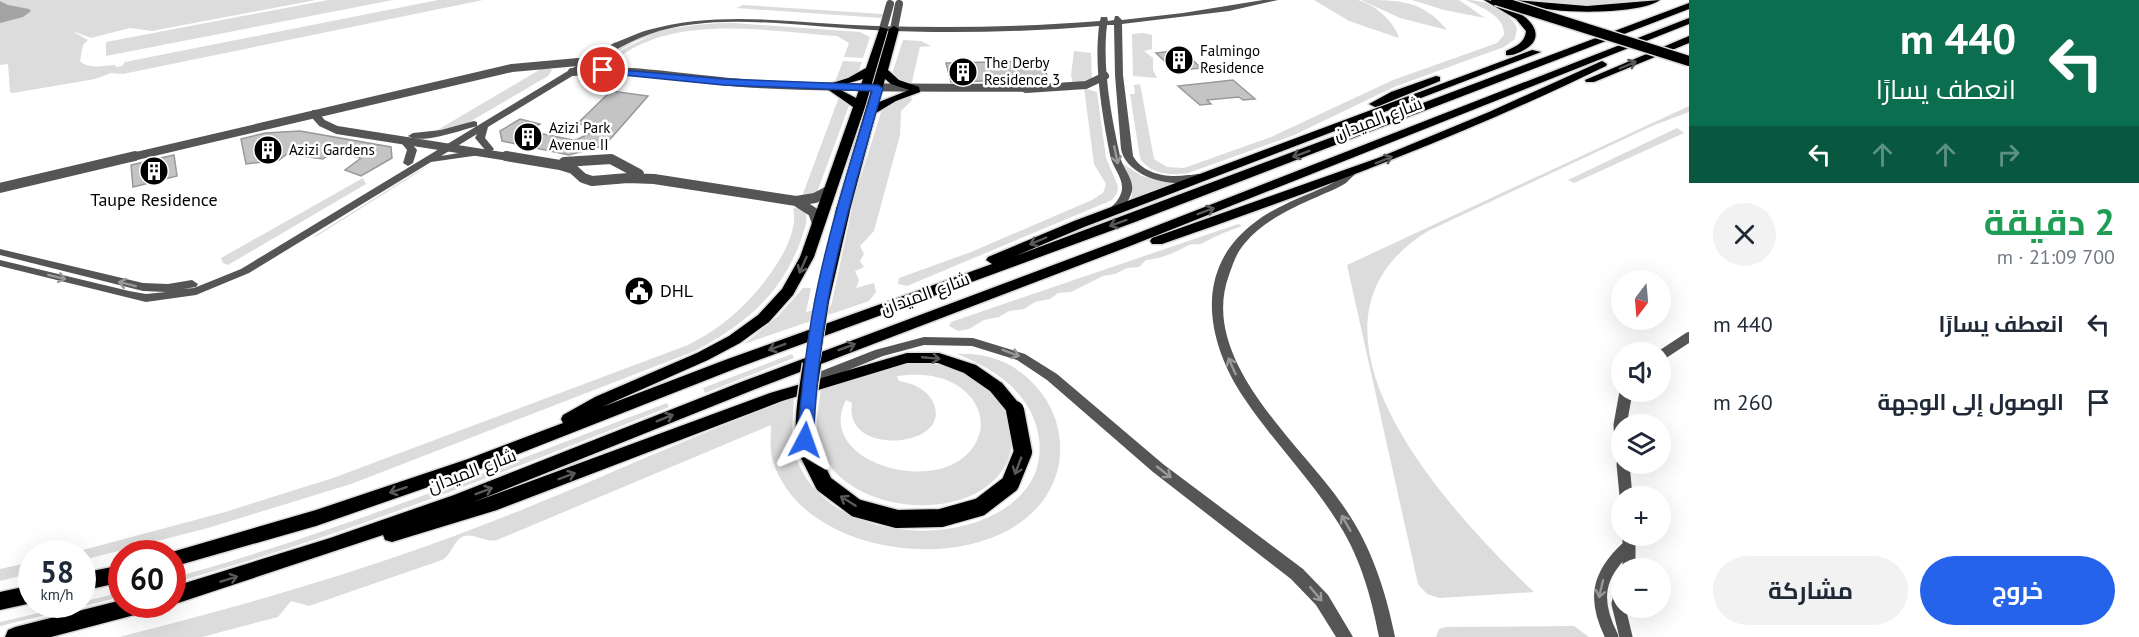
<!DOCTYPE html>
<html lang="ar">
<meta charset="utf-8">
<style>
body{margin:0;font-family:"PT Sans",Cairo,sans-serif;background:#f2f2f3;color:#1f2937;direction:rtl;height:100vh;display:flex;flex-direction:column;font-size:22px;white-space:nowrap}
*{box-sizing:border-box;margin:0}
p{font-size:20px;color:#747a83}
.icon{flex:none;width:33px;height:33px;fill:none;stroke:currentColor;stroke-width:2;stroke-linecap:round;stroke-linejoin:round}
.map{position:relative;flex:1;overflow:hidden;direction:ltr}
.sheet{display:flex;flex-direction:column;background:#fff;width:450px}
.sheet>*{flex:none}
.banner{background:#0b6e4f;color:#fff;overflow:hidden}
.needle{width:39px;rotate:196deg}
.fabs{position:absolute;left:1611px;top:270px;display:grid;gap:12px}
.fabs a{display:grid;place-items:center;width:60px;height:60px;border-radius:50%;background:#fff;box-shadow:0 6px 24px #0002;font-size:30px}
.speed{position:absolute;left:18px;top:540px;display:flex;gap:12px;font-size:30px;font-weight:700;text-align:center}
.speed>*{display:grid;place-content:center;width:78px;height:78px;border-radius:50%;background:#fff;box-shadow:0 6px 24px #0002;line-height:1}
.speed small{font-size:15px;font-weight:400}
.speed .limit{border:9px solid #d22;background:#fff;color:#111}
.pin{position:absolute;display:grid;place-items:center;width:51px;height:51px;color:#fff;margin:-26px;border:3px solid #fff;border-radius:50%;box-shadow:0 2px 6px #0007}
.me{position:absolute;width:66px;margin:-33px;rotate:4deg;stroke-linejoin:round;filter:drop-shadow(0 0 4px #0008)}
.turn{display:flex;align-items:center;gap:21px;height:126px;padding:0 24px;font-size:27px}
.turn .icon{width:78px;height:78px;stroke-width:2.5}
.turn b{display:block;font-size:42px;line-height:51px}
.lanes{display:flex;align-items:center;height:57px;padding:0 24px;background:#0003;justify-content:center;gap:30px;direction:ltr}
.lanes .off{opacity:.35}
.round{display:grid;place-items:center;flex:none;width:63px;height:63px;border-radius:32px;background:#f2f2f3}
.headline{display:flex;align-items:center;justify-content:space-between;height:102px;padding:0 24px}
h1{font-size:36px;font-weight:700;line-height:45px;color:#1e9e55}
.button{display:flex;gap:12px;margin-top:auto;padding:12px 24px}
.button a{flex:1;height:69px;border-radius:36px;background:#2563eb;color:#fff;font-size:24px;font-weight:700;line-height:69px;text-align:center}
.button a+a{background:#f2f2f3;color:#1f2937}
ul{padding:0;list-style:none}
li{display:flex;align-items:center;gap:18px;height:78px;padding:0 24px}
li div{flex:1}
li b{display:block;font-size:22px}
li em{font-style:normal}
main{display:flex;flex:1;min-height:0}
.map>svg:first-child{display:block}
</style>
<main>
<section class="sheet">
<div class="banner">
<div class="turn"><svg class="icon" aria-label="left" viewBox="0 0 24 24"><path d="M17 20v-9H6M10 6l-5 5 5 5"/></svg><div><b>440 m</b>انعطف يسارًا</div></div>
<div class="lanes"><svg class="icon" aria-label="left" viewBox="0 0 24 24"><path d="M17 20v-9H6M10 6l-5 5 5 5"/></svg><svg class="icon off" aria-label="ahead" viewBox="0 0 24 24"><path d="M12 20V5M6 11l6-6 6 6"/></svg><svg class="icon off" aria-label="ahead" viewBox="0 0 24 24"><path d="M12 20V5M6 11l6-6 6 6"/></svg><svg class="icon off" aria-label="right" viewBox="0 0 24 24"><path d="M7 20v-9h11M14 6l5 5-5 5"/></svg></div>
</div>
<div class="headline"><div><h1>2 دقيقة</h1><p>700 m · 21:09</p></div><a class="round"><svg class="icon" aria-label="close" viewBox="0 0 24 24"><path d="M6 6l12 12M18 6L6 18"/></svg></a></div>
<ul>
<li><svg class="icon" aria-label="left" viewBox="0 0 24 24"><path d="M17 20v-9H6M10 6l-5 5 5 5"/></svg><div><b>انعطف يسارًا</b></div><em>440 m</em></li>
<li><svg class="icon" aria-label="arrive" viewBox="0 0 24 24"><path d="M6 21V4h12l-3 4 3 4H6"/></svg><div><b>الوصول إلى الوجهة</b></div><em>260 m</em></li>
</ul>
<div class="button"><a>خروج</a><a>مشاركة</a></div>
</section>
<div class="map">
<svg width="1689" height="637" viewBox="0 0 1689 637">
<rect width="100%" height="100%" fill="#fff"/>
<!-- green -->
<path fill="#dcdcdc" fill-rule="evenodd" d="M0,0H316L152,31L130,28L91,38L72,31L88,40L83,45L80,61C89,70 103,65 115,65L116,67L122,66L125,62L438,0H483L123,74L111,73L95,79L13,93L10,92L8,64L0,65Z
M328,0H393L106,56V42Z
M1314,0C1327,0 1345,0 1358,0C1374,4 1395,22 1399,38L1349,21Z
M1361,0C1398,0 1423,0 1447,30L1400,18Z
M1412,0H1459L1485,18L1444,10Z
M1466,0C1486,0 1508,9 1517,28L1515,39L1504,47L1394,87L1292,136L1188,173C1171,176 1149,174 1140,158L1130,94H1135L1134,85L1140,84L1154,159L1167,167L1184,168L1271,137L1393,80L1497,43L1504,35C1505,16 1481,7 1466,0Z
M1532,0H1640L1591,6Z
M743,5L883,14L881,18L736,8Z
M734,23L860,32L870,37L863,58L844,57L849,43L837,36C766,31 661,11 606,69L598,65L629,46L652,35L634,42L598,63C623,30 696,23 734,23Z
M1144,33L1152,35V49L1144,51L1153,58V70L1157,78L1133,76L1132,34Z
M903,40L921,41L931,46L920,47L911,86L891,77Z
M1074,51L1091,53L1092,82L1073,84L1071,75Z
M843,61L862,62L857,75L835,82Z
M546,66L552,70L548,76L466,124L434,132Z
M1084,88L1097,92L1106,158L1118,186L1117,193L1112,200L907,286L898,284L899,278L971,252L1092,200L1103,193L1106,184L1094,164Z
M910,95L912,100L901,111L900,135L874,231L860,246L864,254L860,261L864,267L855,271L859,280L856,288L874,283L876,292L869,301L744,344L777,317L803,288H811L806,312L831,306L854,199L881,112L891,102Z
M839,97L850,103L816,195L801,199Z
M1689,106V112L1652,126L1428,231C1274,326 1452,514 1534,592L1440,598L1427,594L1418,584L1347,265Z
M1677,128L1684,133L1574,183L1568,180Z
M1120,162L1142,176L1177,184L1130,201C1137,186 1127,175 1120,162Z
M430,165L317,236L313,237L415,173Z
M363,178L366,184L228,265L223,263L221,258Z
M801,206C811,217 805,226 801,240C781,295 745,324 695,351L351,484L208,528L83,560L82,554H68L225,512L333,478L688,345C701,338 715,330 727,320C753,300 802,243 793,209Z
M1238,224L1242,226C1228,231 1215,236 1203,243C1199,246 1194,243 1189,245C1176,252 1161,259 1146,260L1139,267L1127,268L1115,274L1103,276L1071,292L1058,293L1050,299L1035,302L1024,309L1009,311L999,317L984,320L969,329L958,331L949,326L951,322Z
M792,354L794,358L705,393L703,388Z
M957,354C992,352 1022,366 1043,395C1057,415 1063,439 1059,464C1035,584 806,572 773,461C769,449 771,437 771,425L497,540C485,543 475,533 464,536C454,539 452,555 442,560L309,606L291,601L278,617L202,637H119C242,606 365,571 483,525C588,485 689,436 794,398C793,420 789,444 799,465C848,572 1071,541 1036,425C1025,388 990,367 957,354Z
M902,362C938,361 972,370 997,398C1008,411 1014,428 1012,445C999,530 839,521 819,443C814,426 819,405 821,388ZM907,375C931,373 958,379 973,400C980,411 983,423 979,435C957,503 811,467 846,400L852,403C842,458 955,448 933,402C927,389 912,383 899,381L897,376Z
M667,403L669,407C505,472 342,536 173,583V578C341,531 503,465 667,403Z
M31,562V573L0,581V569Z
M121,592V597L0,626V622L73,605L82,604L83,602Z
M1574,626L1589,637H1436L1439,629L1446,627Z"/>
<!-- water -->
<path fill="#a3a3a3" d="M0,1L8,5L29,9L31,11L23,17L0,23Z"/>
<!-- building -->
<path fill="#c4c4c4" stroke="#999" stroke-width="1.5" d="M1182,50L1201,68L1175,71L1156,53Z
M1039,61L1049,79L951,82L946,63Z
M1233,80L1255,99L1243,100L1239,97L1207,100L1211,104L1200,105L1178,86Z
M611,91L648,96L605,145L569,155L502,141L500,131L520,119L540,124L528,131L573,140L578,139L603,127L577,124Z
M300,131L391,147L392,158L361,176L345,170L361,158L333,152L323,159L287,154L279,160L246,164L241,139L265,133Z
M174,155L177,176L133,187L131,165Z"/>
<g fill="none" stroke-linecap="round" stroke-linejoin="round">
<!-- primary casing -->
<g stroke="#dbdbdb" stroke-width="3">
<path id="primary" d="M1484,0C1506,0 1559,30 1524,50C1518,53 1513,56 1506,55V51C1516,46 1525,43 1526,31L1516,19Z
M1514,0L1587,6L1660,0C1638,16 1536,15 1514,0Z
M1689,3V9L1135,222L737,368L480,469L316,526L172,567V554H165L316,510L468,459L563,423L561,419L563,415L595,397L697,353L729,336L758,315L782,289L800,257L853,107L823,86L848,78L866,68L880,27L888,29L865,107L814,257L793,295L769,322L740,343L708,360L602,407L725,360L992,264L986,260L988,257L1074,221L1532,50L1541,52L1084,227L1013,257ZM863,79L856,98L835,87Z
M1689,18V24L1130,246L753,390L474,502L770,393L907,353H939L976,365L1002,383L1021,406L1023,410L1021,414H1009L990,391L964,373L938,363H907L782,401L497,510L392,542L385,540L383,535L172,605L171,604L172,587L330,538L454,495L741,382L1120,240Z
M894,26L899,29L888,70L899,80L919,87L920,92L896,101L876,113L850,210L848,213H838L836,210L889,29ZM885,79L891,84L909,90L879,102Z
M1689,36V43L1594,82H1586L1585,80Z
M1602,61L1607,64L1606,66C1462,136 1313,192 1162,244H1152L1150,241L1152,238L1378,158L1489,112Z
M1436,76L1440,77V81L1379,106L1375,107L1369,104L1391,92Z
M122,565V582L82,591V573Z
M32,585V603L0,610V592Z
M122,600V604H152L149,610L142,613L51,637H5L8,630L15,627Z"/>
</g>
<!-- minor-far2 -->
<path stroke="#555" stroke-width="8" d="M883,29L890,4
M894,29L899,4
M572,72C634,67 696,81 758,84C849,89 941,87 1032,88
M1026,89L1086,85L1105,76
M314,114L322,123L337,130L515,158
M128,158L512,68L578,62"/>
<!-- minor-far1 -->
<path stroke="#555" stroke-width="10" d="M506,156L560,165L573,169L583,178L592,181L628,178L654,179L796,201L815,198L830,190
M564,162L611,159L639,174
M0,188L135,156
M796,201L813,212L818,226
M1660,356L1689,337"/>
<!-- minor -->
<path stroke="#555" stroke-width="13" d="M1622,455L1620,425L1626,392
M1623,464L1626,496
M1629,536V568
M1622,586L1618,604L1626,637
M1612,637C1593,600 1597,575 1628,547"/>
<!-- tertiary -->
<path fill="#555" fill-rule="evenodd" d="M1263,0H1278L1229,11L1122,24L1123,75L1133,156C1144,175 1168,178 1188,175C1195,175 1200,172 1206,176C1183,192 1127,180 1121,149L1115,75L1114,25H1107C1102,67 1111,115 1120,156C1122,168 1134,178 1132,191C1130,200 1121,212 1112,215L1107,212C1113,205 1121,199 1122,189C1123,177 1112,167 1110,155C1102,114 1094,68 1099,26C1024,32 947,34 872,30C804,27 715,11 650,34C622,44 598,60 574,75C545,92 517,110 488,127L485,138L494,149L492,151H486L475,138L477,134L441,156L477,150L482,153L480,155L431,162L249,273L196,295L146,302L0,266V260L129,291L146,294L166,292L143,291L0,255V249L143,283L168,284L192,280L198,284L196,287L183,289L194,288L241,269L614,43C625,39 637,33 648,30C723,9 800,24 876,26C950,28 1026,27 1100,21L1101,17H1107L1108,21L1114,20L1115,16H1118L1122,20L1183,13Z
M474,121L477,122V126C462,130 421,145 408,136L413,133L441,130Z
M404,137L407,138L417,150L413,163L408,166L403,163L407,150L399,140Z
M1350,171L1355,174L1346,183C1337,189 1327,192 1317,197C1291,208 1264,221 1245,243C1236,253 1233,264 1229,275C1197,362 1304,446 1346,510C1372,548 1386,592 1395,637H1379C1371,595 1359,553 1335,518C1308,476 1272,440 1244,398C1206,341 1193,269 1254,223C1276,206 1302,197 1327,186C1336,182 1342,174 1350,171Z
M924,337L973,338L1025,354L1057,374L1163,464L1303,569L1328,595L1353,637H1336L1316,605L1291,579L1153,472L1047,380L1017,360L972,346L924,345L883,356L811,385H801L800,382L801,379L875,350Z"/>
<!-- primary -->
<use href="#primary" fill="#000" fill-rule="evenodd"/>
<!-- primary-bridge-far2 casing -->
<g stroke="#dbdbdb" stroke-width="13" stroke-linecap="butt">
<path id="primary-bridge-far2" d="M1496,0L1689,61"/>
</g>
<!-- primary-bridge-far1 casing -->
<g stroke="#dbdbdb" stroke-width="16" stroke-linecap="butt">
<path id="primary-bridge-far1" d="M812,365L822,301L843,210"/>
</g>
<!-- primary-bridge casing -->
<g stroke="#dbdbdb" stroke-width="21" stroke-linecap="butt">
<path id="primary-bridge" d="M812,364C808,391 802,420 806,448L824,484L856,508L897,519L941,518L980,507L1010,484L1023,452L1015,410"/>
</g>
<!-- primary-bridge-far2 -->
<use href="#primary-bridge-far2" stroke="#000" stroke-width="10"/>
<!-- primary-bridge-far1 -->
<use href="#primary-bridge-far1" stroke="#000" stroke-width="14"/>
<!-- primary-bridge -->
<use href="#primary-bridge" stroke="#000" stroke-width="18"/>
</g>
<!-- one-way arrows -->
<defs><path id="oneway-shaft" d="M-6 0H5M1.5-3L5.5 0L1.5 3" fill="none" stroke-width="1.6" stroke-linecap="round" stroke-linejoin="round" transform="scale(1.5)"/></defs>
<g stroke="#595959">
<use href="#oneway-shaft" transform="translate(1628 65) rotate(-23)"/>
<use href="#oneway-shaft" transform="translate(1301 154) rotate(159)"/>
<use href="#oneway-shaft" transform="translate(1384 160) rotate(-22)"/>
<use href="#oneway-shaft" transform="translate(1206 211) rotate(-21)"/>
<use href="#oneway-shaft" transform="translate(1118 223) rotate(160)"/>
<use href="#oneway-shaft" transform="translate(1038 241) rotate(157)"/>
<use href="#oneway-shaft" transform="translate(803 265) rotate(114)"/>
<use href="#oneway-shaft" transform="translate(777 347) rotate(160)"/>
<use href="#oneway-shaft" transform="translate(847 347) rotate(-21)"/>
<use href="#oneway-shaft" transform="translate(931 358) rotate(5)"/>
<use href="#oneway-shaft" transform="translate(665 418) rotate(-22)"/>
<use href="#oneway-shaft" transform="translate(1018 466) rotate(111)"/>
<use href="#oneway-shaft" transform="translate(567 476) rotate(-21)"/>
<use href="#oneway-shaft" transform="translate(398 490) rotate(161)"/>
<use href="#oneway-shaft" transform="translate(484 491) rotate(-21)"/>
<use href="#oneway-shaft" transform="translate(848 501) rotate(-148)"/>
<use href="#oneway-shaft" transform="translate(229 579) rotate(-17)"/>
</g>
<g stroke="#999">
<use href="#oneway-shaft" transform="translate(1116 155) rotate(78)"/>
<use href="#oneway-shaft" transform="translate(57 277) rotate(14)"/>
<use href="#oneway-shaft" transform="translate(127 284) rotate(-166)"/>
<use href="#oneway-shaft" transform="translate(1011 353) rotate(21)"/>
<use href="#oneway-shaft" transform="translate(1232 366) rotate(-114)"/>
<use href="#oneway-shaft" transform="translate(1164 472) rotate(38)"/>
<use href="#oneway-shaft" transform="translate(1346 523) rotate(-120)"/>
<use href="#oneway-shaft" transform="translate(1601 589) rotate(103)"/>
<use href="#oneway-shaft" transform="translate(1316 594) rotate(50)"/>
</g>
<!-- route -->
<path fill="#2563eb" stroke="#184099" stroke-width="1.5" d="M600,68L723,79L878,85L883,88C864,153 845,218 831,284C821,335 816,388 813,440L810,444H799L797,440C802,388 807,336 818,285C832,219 853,155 872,91L723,85L603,73L598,70Z"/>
<!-- icons -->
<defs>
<g id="building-disc" transform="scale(1.5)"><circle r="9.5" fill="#000" stroke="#fff"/><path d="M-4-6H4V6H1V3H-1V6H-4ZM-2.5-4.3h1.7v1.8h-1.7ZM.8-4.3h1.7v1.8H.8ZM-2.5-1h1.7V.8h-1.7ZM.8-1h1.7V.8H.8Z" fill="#fff"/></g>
<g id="civic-disc" transform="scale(1.5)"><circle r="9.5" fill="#000" stroke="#fff"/><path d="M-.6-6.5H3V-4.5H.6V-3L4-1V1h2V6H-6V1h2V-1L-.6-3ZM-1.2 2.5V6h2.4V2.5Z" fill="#fff"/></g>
</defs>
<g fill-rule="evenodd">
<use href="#building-disc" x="1179" y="60"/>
<use href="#building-disc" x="963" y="72"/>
<use href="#building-disc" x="528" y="137"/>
<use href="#building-disc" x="268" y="150"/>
<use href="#building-disc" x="154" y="171"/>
<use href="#civic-disc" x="639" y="291"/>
</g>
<g text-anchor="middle" stroke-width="5" stroke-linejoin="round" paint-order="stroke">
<!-- far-poi labels -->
<g font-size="15" fill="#000" stroke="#fff" text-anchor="start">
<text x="1200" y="56">Falmingo<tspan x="1200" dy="17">Residence</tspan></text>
<text x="984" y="68">The Derby<tspan x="984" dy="17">Residence 3</tspan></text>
<text x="549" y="133">Azizi Park<tspan x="549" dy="17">Avenue II</tspan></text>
<text x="289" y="155">Azizi Gardens</text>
</g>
<!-- street labels -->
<g font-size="18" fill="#000" stroke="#fff">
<text transform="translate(1378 119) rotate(-21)" y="6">شارع الميدان</text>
<text transform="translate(925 294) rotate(-20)" y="6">شارع الميدان</text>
<text transform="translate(472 471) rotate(-21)" y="6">شارع الميدان</text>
</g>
<!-- poi labels -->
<g font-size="18" fill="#000" stroke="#fff">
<text x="154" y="206">Taupe Residence</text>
<text x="660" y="297" text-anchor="start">DHL</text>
</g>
</g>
</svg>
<div class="fabs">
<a><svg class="needle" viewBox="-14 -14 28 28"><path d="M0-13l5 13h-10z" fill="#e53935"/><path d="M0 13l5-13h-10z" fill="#747a83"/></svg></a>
<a><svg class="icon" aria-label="sound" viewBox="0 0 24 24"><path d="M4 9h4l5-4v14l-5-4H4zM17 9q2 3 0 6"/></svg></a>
<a><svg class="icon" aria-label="layers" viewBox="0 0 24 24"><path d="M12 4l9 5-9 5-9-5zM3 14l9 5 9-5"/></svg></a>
<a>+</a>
<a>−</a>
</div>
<div class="speed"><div>58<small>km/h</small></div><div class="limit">60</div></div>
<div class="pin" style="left:603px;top:70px;background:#d93025"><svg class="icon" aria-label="arrive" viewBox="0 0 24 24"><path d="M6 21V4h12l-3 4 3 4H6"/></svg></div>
<svg class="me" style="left:805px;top:440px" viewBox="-20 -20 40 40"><path d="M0-17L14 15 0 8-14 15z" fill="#2563eb" stroke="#fff" stroke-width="4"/></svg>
</div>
</main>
